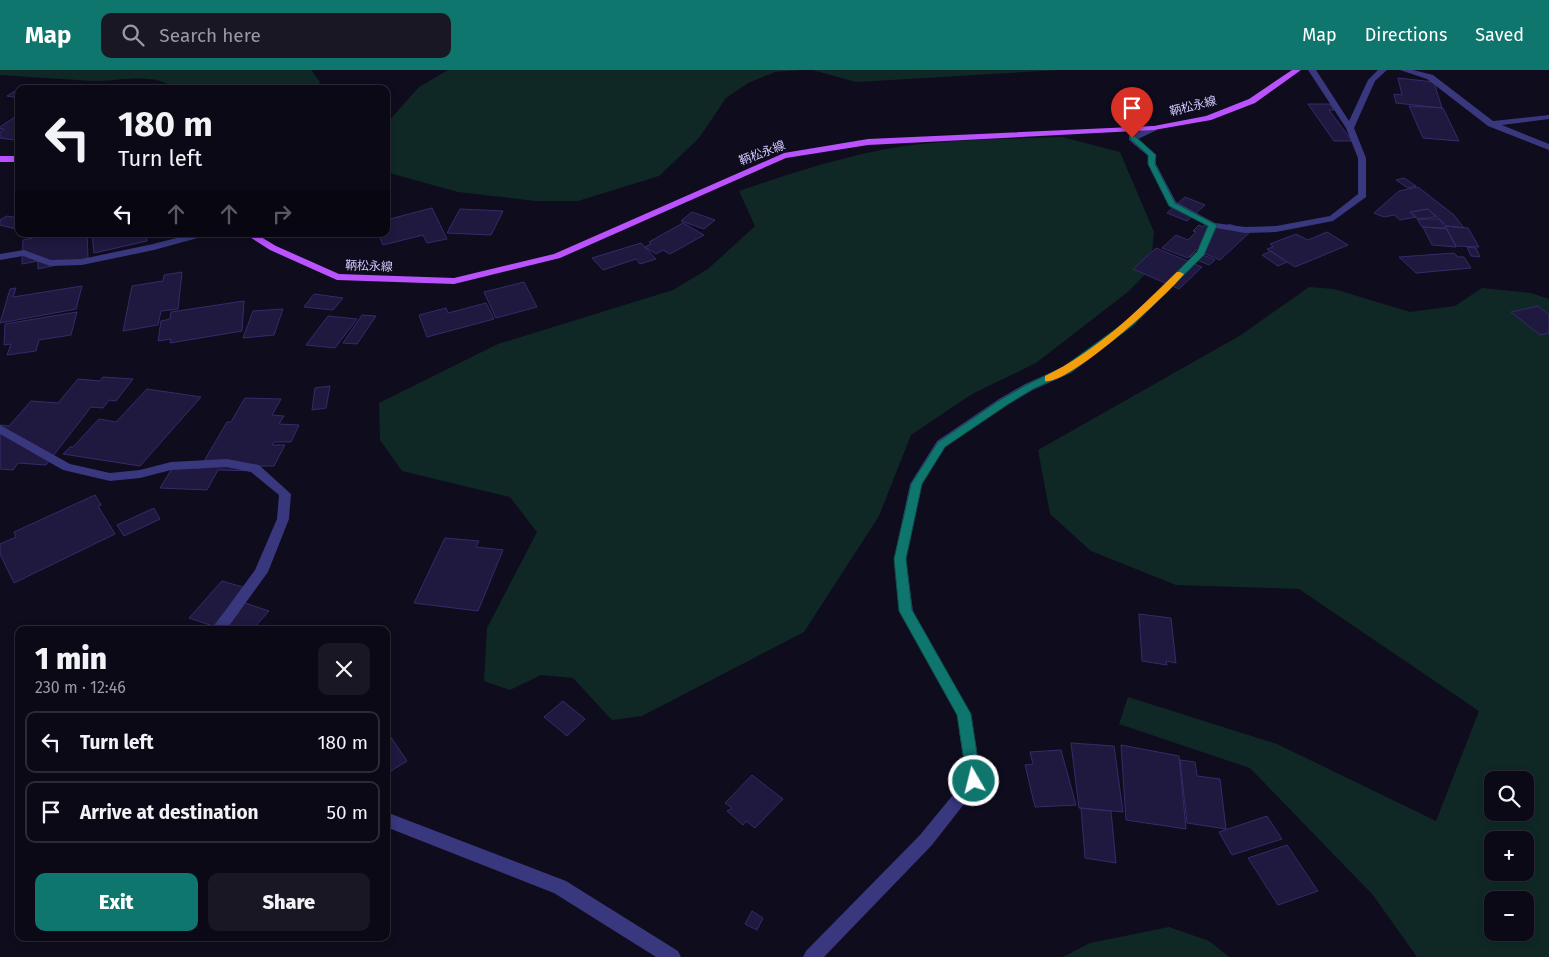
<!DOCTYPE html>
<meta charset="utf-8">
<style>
body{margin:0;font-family:"Fira Sans","Noto Sans JP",sans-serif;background:#191723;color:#f1f3f6;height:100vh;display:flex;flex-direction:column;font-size:19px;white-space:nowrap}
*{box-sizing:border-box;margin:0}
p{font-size:16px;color:#9a9aa1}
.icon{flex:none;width:28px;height:28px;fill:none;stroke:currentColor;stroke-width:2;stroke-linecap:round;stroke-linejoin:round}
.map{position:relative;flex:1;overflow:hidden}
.drawer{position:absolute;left:15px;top:556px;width:375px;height:315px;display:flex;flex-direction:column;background:#0b0916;border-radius:10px;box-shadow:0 2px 8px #0003,0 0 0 1px #2b2a35}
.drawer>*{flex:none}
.guide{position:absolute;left:15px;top:15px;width:375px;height:152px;border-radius:10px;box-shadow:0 2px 8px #0003,0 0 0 1px #2b2a35;background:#0b0916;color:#f1f3f6;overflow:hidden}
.controls{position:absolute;left:1484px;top:701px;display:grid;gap:10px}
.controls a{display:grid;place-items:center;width:50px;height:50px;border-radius:10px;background:#0b0916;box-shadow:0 2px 8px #0003,0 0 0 1px #2b2a35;font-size:25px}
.pin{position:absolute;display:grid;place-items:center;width:42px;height:42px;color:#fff;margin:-51px -21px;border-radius:50% 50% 50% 0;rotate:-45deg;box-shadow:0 0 5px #0007}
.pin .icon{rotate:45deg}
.me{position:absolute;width:55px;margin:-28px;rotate:352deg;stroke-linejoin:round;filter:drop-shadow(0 0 4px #0008)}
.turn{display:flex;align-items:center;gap:18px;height:105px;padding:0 20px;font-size:22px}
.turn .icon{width:65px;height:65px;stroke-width:2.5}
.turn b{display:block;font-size:35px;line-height:42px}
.lanes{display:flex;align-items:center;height:48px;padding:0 20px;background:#0003;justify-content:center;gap:25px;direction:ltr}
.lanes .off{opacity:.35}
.round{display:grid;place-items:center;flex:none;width:52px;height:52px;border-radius:10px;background:#191723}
.overview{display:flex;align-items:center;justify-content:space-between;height:85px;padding:0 20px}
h1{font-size:30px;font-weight:800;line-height:38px}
.button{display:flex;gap:10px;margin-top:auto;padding:10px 20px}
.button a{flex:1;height:58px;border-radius:10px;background:#0f766e;color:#fff;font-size:20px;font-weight:800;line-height:58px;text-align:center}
.button a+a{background:#191723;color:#f1f3f6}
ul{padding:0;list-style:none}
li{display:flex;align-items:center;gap:15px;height:62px;margin:0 10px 8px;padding:0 10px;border:2px solid #2b2a35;border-radius:10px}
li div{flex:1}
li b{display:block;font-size:19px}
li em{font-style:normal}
header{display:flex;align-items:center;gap:30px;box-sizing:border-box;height:70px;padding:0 25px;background:#0f766e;color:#fff}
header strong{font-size:24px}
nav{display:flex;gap:28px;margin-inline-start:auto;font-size:18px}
.search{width:350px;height:45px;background:#191723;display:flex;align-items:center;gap:12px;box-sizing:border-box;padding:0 18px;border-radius:10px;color:#9a9aa1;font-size:19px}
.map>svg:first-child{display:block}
</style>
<header>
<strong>Map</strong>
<div class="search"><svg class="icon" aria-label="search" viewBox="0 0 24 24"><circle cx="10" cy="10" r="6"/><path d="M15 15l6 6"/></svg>Search here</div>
<nav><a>Map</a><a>Directions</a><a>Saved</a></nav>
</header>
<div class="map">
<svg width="1549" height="887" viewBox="0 0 1549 887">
<rect width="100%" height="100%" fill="#0f0c1e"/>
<!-- green -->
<path fill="#0f2826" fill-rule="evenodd" d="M0,0H311L320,12L316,19H175C154,1 117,12 93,11C62,9 31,7 0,5Z
M448,0H800L775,2L748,13L726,28L699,68L659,106L578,131H536L458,122L393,104L386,100V54L419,17Z
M812,0H1060L856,12Z
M1062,67L1120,82L1154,162L1150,199L1129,221L1036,293L972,324L911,365L879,446L804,562L642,646L612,650L573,608L541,605L510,620L484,611L487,558L537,462L510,427L402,401L380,370L379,333L498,274L673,220L708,199L755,156L739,121C798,101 858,81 920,74C967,69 1015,69 1062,67Z
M1309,217L1334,219L1410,242L1455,236L1482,218L1531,223L1549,229V887H1417L1373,825L1250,698L1119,654L1128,627L1277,674L1436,751L1479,641L1299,519L1176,515L1091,481L1050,444L1038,380L1241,265ZM1492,710H1525V742H1492ZM1492,770H1525V802H1492ZM1492,830H1525V862H1492Z
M1169,857L1209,871L1229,887H1063L1090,873Z"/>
<!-- building -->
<path fill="#1f183f" stroke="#362b6a" d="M1398,8L1434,12L1442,38L1396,33L1394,24L1402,25Z
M20,18L30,19H19V28L7,26Z
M1308,34H1330L1334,40H1329L1352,71H1334Z
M1409,36L1443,38L1459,71L1423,68Z
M19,44V67L15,70L0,68V62L4,59H0V57Z
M1404,108L1416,116L1408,118L1396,110Z
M1418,117L1454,145L1464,158L1447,156L1428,139L1410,142L1416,147L1400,150L1394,145L1384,147L1374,143L1399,121Z
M1185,127L1205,135L1187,151L1167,143Z
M432,138L447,169L427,173L423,165L383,175L378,164H386V150Z
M460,139L503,141L491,165L447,163Z
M1428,139L1436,147L1418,149L1410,142Z
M692,142L715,150L704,159L681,151Z
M7,146L19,148V158L16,159L0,155V150Z
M1417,149H1439L1446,158L1422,157Z
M1209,151L1224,158L1229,154L1250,162L1220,190L1196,180L1188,188L1162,178L1176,165L1188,170L1196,162L1193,161L1199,155L1203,157Z
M683,153L704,165L670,184L663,180L656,184L645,177L651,174L649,172Z
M1445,156L1468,158L1479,177L1456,176Z
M1423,157L1447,159L1456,177L1432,175Z
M1327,162L1348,175L1295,197L1267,179L1273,177L1270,174L1296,164L1308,170Z
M51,164H87L88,188L38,199V191L22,194L23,170Z
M92,164H146L147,171L94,183Z
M641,173L656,189L640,194L636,189L603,200L592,188Z
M1467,177L1476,178L1480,187L1471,186Z
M1156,178L1202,197L1179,219L1133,199Z
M1271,181L1287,192L1278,196L1262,185Z
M1196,182L1215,190L1209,195L1190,187Z
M1454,183L1458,187H1464L1471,198L1416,203L1399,187Z
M182,202L178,239L161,241L158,255L123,261L132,216L163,211L164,205Z
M524,212L537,237L496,248L484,222Z
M82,216L76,239L0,253L10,219L16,218L13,227Z
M314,224L343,228L333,240L304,237Z
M244,231L242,261L170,273L171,269L158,271L161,251L170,249L171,242Z
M486,233L494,249L427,267L419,245L446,238L448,243Z
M1538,236L1549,245V263L1540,265L1511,242Z
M283,239L274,265L243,268L253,241Z
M77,242L71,265L39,270L36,281L7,285L11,274L4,275L5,254Z
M362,245L376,246L357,274L343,273Z
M328,246L357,249L335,278L306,275Z
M103,307L133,309L116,331L109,330L103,338L91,337L46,395L18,393L13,400L0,399V355L9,356L31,331L58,333L78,309L100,311Z
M330,316L326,338L312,340L315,318Z
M147,319L201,327L140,396L63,384L70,377H73L99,349L116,352Z
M245,328L281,329L272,345L284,346L279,354L299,355L291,372H274L272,375H285L274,396H261L258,401L218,400L207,420L160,418L173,397L200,398L227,352H231Z
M95,425L101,435L98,436L115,464L14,513L0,484V474L16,467L14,462Z
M154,438L160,449L124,466L117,455Z
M445,468L479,471L476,477L503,480L478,541L414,533Z
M222,511L246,518L213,556L189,548Z
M239,531L269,541L252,560H213Z
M1139,544L1171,548L1176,593L1166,591L1167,595L1142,591Z
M563,631L585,649L567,666L544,647Z
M390,666L407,691L386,704V668Z
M1071,673L1114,676L1123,742L1079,738Z
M1121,675L1179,686L1186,759L1126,750Z
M1061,680L1076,735L1035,737L1025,695L1033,694L1030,682Z
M1180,690L1195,692L1197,706L1220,709L1226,759L1187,753Z
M752,705L783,729L755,758L746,751L743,755L727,741L732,738L725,733Z
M1081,738L1111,741L1116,793L1085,788Z
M1267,746L1282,769L1232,785L1219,762Z
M1287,775L1318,821L1278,835L1248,788Z
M752,841L763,848L757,860L745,854Z"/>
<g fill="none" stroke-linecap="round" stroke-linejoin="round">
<!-- minor -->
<path fill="#39377d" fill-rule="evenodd" d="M1308,0H1316L1349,51L1368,10L1378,0H1387L1375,11L1354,58L1366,88V127L1333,151L1276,162L1245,163L1216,158L1204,185L1134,255L1071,303L1033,320L1007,335L945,377L922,414L906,489L913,541L971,644L982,711L932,775L824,887H803L806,881L920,765L966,709L957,645L899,541L894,489L910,414L937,371L999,329L1025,314L1063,297L1126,251L1197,182L1208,156L1169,136L1148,94V86L1129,70V66L1151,56H1157V60L1138,69L1156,85V94L1176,132L1215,153L1245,157L1276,156L1330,146L1358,124V88L1346,58Z
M1400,0H1413L1433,5L1493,51L1549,45V49L1502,55L1549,74V80L1488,56L1427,9Z
M192,164H207L205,166L154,180L82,195L50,196L23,186L0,190V184L24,180L51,190L82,189L153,174Z
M0,355L70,394L110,403L140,400L171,392L227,389L259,395L291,424L289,449L268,502L226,560H211L255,500L277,449L279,425L251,402L227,397L171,400L140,408L110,411L63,400L0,364Z
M386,742L566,811L678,881L681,887H656L554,823L386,757Z"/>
<!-- primary -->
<path fill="#ba52fd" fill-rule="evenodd" d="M1292,0H1301L1255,33L1211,50L1154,60L868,75L786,88L560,188L454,214L337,210L270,180L245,164H256L276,176L339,204L454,208L554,184L784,83L868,69L1154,56L1206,46L1249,29Z
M0,86H19V92H0Z"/>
</g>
<!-- route -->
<path fill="#0f766e" stroke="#0a4d48" d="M1130,66H1135L1156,85L1155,94L1175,133L1217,155L1204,185L1133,255L1071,302L1033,319L1007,335L945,377L922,414L906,489L912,540L971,644L981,711L979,716L974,718L969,716L967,711L957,645L899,541L894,489L911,414L938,372L1000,330L1026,315L1063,297L1127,251L1197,182L1208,156L1169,136L1148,94V85L1130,69Z"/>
<!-- slow -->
<path fill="#f59e0b" d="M1177,202H1180L1184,204C1168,225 1068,316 1045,311V306C1096,282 1137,241 1177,202Z"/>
<g text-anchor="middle" stroke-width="5" stroke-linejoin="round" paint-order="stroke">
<!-- far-street labels -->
<g font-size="12" fill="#cfc9fe" stroke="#0f0c1e">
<text transform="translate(1193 36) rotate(-14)" y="4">鞆松永線</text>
<text transform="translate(762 83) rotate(-21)" y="4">鞆松永線</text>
<text transform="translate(369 196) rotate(2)" y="4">鞆松永線</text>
</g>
</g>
</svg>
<div class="controls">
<a><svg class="icon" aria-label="search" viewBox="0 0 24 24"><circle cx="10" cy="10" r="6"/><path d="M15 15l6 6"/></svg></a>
<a>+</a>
<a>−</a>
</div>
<div class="pin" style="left:1132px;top:68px;background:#d93025"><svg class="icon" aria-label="arrive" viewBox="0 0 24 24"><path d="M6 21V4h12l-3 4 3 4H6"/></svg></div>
<svg class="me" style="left:974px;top:711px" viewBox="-20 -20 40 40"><circle r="17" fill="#0f766e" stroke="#fff" stroke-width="3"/><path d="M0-11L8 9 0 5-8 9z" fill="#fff"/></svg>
<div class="guide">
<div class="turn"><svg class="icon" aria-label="left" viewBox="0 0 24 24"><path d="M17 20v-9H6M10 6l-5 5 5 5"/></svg><div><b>180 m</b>Turn left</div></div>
<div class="lanes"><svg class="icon" aria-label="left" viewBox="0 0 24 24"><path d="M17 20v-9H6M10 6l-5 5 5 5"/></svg><svg class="icon off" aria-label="ahead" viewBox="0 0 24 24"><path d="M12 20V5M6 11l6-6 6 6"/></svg><svg class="icon off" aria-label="ahead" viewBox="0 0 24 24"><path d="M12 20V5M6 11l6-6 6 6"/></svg><svg class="icon off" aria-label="right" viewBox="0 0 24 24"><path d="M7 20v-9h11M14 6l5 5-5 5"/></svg></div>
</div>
<section class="drawer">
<div class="overview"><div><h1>1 min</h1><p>230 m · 12:46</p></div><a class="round"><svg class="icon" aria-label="close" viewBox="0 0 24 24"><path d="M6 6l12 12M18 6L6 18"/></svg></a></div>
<ul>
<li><svg class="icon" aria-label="left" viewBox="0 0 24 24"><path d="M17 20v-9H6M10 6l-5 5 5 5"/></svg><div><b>Turn left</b></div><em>180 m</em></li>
<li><svg class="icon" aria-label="arrive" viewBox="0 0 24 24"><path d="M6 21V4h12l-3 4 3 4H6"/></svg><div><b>Arrive at destination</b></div><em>50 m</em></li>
</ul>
<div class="button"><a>Exit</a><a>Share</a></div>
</section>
</div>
